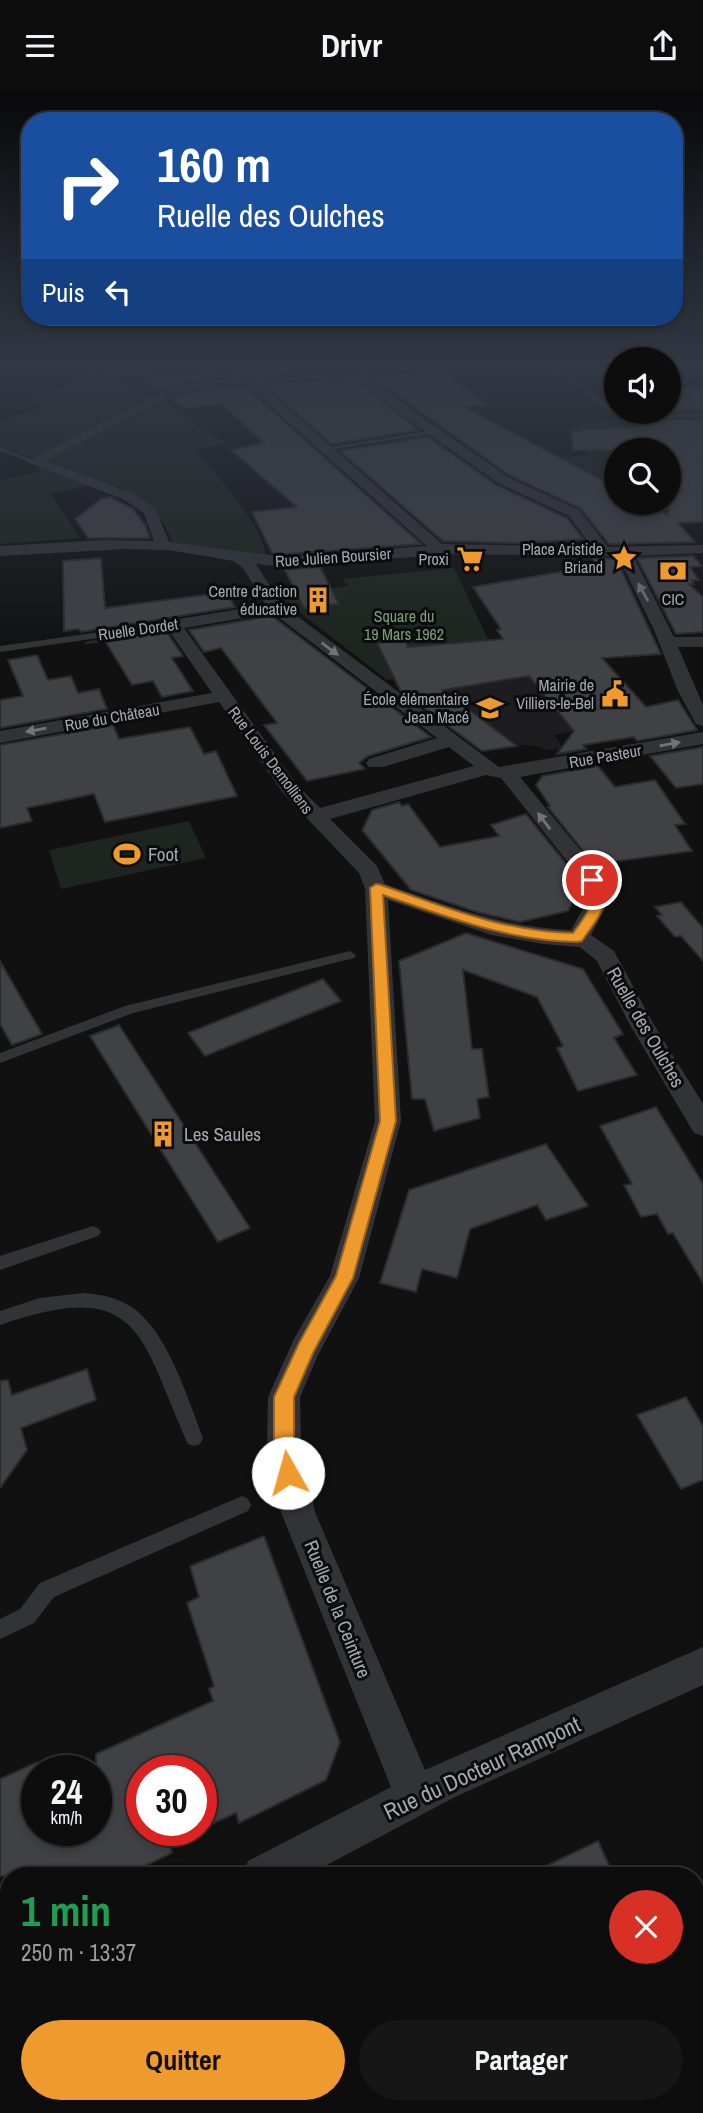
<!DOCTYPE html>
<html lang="fr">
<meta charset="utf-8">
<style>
body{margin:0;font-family:"Archivo Narrow",sans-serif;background:#161617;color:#f1f3f6;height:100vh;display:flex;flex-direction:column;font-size:26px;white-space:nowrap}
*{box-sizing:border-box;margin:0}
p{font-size:23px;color:#9a9c9e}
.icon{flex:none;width:38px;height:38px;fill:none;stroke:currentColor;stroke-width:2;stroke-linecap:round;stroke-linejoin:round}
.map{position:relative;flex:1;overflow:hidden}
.panel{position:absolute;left:0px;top:1776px;width:704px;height:247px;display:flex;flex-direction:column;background:#0d0d0e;border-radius:28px 28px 0 0;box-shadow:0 4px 10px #0003,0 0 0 2px #2d2d2e}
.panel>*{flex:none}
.banner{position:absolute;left:21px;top:21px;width:662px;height:214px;border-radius:28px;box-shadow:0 4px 10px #0003,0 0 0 2px #2d2d2e;background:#1a4fa0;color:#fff;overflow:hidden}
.controls{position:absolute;left:604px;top:256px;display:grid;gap:14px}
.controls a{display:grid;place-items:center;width:77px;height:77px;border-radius:50%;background:#0d0d0e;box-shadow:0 4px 10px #0003,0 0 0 2px #2d2d2e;font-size:35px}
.speed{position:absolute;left:21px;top:1664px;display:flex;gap:14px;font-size:35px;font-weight:700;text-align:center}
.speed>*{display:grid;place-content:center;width:91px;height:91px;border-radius:50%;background:#0d0d0e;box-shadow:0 4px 10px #0003,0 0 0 2px #2d2d2e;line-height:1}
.speed small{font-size:18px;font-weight:400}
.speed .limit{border:10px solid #d22;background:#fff;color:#111}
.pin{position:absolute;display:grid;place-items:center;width:60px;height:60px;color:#fff;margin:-30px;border:4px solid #fff;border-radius:50%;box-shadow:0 2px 7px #0007}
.me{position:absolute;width:77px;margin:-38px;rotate:353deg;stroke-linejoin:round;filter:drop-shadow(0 0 5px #0008)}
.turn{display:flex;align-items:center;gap:24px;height:147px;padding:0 21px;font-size:32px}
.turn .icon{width:91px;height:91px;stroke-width:2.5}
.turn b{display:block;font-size:49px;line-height:60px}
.then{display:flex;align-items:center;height:66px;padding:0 21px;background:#0003;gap:14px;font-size:26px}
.round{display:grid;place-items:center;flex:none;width:74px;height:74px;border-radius:37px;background:#161617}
.head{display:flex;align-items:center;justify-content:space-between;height:119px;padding:0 21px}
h1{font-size:42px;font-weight:800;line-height:52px;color:#1e9e55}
.action{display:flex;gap:14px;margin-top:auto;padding:14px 21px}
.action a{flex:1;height:80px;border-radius:42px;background:#ee9a2d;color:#111;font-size:28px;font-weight:800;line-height:80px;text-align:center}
.action a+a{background:#161617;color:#f1f3f6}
header{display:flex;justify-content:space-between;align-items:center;height:91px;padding:0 21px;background:#0d0d0e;font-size:32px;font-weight:800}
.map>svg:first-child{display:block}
</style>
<header><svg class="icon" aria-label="menu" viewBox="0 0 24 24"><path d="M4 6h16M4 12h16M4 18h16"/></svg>Drivr<svg class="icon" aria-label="share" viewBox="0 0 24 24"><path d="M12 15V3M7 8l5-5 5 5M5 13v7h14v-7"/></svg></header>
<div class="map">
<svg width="703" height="2022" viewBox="0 0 703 2022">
<rect width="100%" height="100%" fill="#111112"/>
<!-- built -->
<path fill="#1d1d1f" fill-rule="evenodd" d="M703,326V431L616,422L585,394L562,366L588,364L567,337L570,335L618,327ZM616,359H668V411H616Z
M492,576L523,577L574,640L554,644L564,658L545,659L538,655L518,654L481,660L394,594Z"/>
<!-- green -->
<path fill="#1d251e" d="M106,277H150L157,282L125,290L150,309L163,307L197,335L226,352L196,359C215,383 267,438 266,468L173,453C165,425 136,397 106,393C92,392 66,400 51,403L80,447L0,453V389L38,381L40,370L0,355V329L43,317L30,308Z
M454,477L499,571L387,589L280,506L348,495L342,488Z
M189,730L206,767L61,798L49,759Z"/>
<!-- building -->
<path fill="#404145" stroke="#2b2b2e" stroke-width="2" d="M247,277H289L292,280L208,286L158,299L143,289Z
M444,279L486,314L463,316L616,396V411H644L668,424V359H573L572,340L638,335L629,329H703V431L678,432L695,451L609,453L580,417L509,384L373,286Z
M355,288L418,339L332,353L265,294Z
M245,296L421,453L286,463L272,462L252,421L297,416L231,359L264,352L222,313L184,317L171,308L209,298Z
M703,296V319L668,320V297Z
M428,346L496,394L567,427L583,448L519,452L443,450L340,360Z
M110,406L133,418L145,434L150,447H88L75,428L101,408Z
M693,465L702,475L690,476L699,489H692L694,493H689L703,506V541L676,543L637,467Z
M101,467L105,517L226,501L235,516L81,541L79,538L64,540L63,470Z
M593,467L616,468L661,563L602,567L646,616L678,609L697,639L637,650L634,646L583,654L586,658L557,663L574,640L529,585L443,599L517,655L482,660L400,599L377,552L405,549L408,556L503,548L497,539L501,538L473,496L594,475Z
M320,476L339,513L304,517L285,479Z
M272,525L431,646L368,665L359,672L365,678L307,690L264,634L277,632L221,557L204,561L189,539Z
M166,540L183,565L172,567L193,600L162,606L153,590L132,594L105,550L85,552Z
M37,564L48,589L71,585L78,602L99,598L107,618L0,637V609L23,605L8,569Z
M113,634L119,648L190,636L204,663L216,660L237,705L105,731L94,703L27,717L32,730L0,737V654Z
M703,656V693L676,697L650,665Z
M598,675L615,696L655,689L685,733L675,734L692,760L611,771L618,784L604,786L548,716L550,715L536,694L542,685Z
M399,711L402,715L408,713L440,756L499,745L491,734L526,723L580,790L581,796L568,820L520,831L477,821L411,799L362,739L372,719Z
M681,811L703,837V870L681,845L675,846L657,825L662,824L655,816Z
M466,842L583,878L623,943L614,947L637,984L578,1000L557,957L563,955L537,906L463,879L472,958H482L489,1006L477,1008L480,1027L434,1040L425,1008H412L399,870Z
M0,870L42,943L12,954L0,933Z
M323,888L341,910L205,965L188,942Z
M119,934L170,1013L250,1137L218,1151L90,945Z
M656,1016L703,1093V1192L673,1142L668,1143L657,1123L641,1126L624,1094L632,1093L600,1035Z
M546,1053L588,1115L546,1129L537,1114L470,1138L457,1187L422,1178L416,1201L380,1192L409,1099Z
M87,1278L96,1309L21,1337L27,1359L0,1397V1290L8,1289L12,1304Z
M686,1306L703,1335V1389L681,1398L637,1324Z
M264,1445L340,1651L326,1689L239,1732L236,1722L201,1738V1680H142V1740H167L172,1762L124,1785H0V1688L37,1671V1740H96V1663L213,1610L209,1598L214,1595L187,1512L199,1506L190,1475Z
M598,1750L614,1785H525Z"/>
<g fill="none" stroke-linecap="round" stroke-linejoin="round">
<!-- service -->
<path fill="#323337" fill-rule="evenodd" d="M353,277H361L362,278L359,280Z
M553,277H560L621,323L703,322V326H617Z
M434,339L436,342L328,359L325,357Z
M0,356L36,370L38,371L32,372L0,360Z
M173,531L176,532V536L0,561V555Z
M350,860L356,864L354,867L133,922L0,972V962L125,915Z
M93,1135L98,1137L101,1141L98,1145L0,1179V1165Z
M83,1202C100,1203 115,1206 130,1215C167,1238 188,1308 203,1347L200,1353L194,1355L188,1353C139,1243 141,1185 0,1234V1220L40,1207Z
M242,1405L248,1408L251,1414L248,1420L54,1506L34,1532L0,1548V1528L20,1518L40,1492Z"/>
<!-- minor -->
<path fill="#323337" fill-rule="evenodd" d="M358,278L417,323L508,386L579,419L608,456L703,454V462L633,465L674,546H703V556H678L703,614V635L696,633L678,600L654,539L618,465L451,463L286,476L256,473L282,514L499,676L703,641V653L520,686L600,783L607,797L608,812L591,844L614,860L653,932L703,1013V1045L694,1042L630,934L597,870L580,856L543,853L492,844L388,809L401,1030L359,1187L318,1264L300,1306L301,1357L315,1421L425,1679L703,1556V1594L457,1705L306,1785H242L248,1770L391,1696L281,1421L267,1357L268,1306L294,1248L330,1185L375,1030L365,797L359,782L283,702L219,611L0,652V640L212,602L165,534L173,529L266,514L243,477L233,470L212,466L168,459L126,458L0,465V455L105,449L154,450L144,422L123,408L27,371L164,299L209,289ZM355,285L409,329L498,392L569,425L592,456L442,453L259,292ZM246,293L427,455L286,466L169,451L155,417L133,402L45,370L172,304L209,295ZM273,522L437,647L369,668L366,672L369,676H383L449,656L474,675L320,717L297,694L184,537ZM486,684L501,687L582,789L586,812L571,839C505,837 446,814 385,793L377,775L330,728Z
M9,1894V1939L0,1942V1897Z"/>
</g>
<!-- one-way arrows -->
<defs><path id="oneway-solid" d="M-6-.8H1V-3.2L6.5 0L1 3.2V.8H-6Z" transform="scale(1.75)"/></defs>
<g fill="#70747b">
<use href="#oneway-solid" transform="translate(643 501) rotate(-119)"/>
<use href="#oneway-solid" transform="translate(330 558) rotate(37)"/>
<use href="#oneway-solid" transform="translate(36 639) rotate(170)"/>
<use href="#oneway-solid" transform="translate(670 653) rotate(-10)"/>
<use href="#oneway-solid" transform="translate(544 730) rotate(-127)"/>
</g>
<!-- sky -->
<linearGradient id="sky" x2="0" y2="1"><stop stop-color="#09090a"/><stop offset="0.49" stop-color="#323844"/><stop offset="1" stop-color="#323844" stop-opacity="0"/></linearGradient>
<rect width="703" height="560" fill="url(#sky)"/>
<!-- route -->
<path fill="#ee9a2d" stroke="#9b641d" stroke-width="2" d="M592,785L596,786C614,814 598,826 582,850L577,851C508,850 448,826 383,804L396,1030L353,1187L313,1262L294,1306V1357L298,1382L295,1389L288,1392L281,1389L274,1357V1306L299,1252L336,1185L380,1030L370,797L376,793L381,794C444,816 506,841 573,842C587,822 598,813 585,789Z"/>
<!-- icons -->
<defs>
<g id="sight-bare" transform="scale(2.1)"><path d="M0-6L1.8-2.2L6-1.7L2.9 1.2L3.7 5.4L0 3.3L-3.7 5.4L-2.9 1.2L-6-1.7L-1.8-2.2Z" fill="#ee9a2d" stroke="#0c0c0d" stroke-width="2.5" paint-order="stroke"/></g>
<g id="supermarket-bare" transform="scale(2.1)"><path d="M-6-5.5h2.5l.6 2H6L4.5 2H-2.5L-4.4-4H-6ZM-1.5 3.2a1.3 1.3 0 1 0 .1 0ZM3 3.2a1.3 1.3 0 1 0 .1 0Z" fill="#ee9a2d" stroke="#0c0c0d" stroke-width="2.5" paint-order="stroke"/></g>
<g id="bank-bare" transform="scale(2.1)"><path d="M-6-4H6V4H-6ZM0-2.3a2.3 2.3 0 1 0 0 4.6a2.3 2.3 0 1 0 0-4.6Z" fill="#ee9a2d" stroke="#0c0c0d" stroke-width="2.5" paint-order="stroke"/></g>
<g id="building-bare" transform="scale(2.1)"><path d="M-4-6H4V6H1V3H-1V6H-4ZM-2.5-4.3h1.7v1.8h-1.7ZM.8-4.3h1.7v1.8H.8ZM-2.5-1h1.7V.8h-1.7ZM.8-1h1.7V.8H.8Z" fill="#ee9a2d" stroke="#0c0c0d" stroke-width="2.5" paint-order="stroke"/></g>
<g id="civic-bare" transform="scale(2.1)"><path d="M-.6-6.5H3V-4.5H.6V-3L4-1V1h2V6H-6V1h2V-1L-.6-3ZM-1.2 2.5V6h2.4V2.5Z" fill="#ee9a2d" stroke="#0c0c0d" stroke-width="2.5" paint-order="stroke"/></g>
<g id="school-bare" transform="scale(2.1)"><path d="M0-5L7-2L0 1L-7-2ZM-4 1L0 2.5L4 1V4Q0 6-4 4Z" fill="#ee9a2d" stroke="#0c0c0d" stroke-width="2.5" paint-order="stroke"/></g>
<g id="stadium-bare" transform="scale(2.1)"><path d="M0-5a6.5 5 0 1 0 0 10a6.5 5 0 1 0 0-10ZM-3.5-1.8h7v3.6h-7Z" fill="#ee9a2d" stroke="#0c0c0d" stroke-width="2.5" paint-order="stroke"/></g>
</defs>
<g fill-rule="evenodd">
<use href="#sight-bare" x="624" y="467"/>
<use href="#supermarket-bare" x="470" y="468"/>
<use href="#bank-bare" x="673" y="480"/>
<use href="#building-bare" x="318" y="509"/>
<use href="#civic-bare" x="615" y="603"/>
<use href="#school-bare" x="490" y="617"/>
<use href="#stadium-bare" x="127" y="763"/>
<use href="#building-bare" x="163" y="1043"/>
</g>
<g text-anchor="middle" stroke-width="6" stroke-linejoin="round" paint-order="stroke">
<!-- far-poi labels -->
<g font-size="16" fill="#a2a9b3" stroke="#0c0c0d" text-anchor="end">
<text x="603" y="464">Place Aristide<tspan x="603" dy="18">Briand</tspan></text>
<text x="449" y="474">Proxi</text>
<text x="297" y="506">Centre d'action<tspan x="297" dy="18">éducative</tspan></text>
<text x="673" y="514" text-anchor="middle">CIC</text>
<text x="594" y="600">Mairie de<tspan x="594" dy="18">Villiers-le-Bel</tspan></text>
<text x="469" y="614">École élémentaire<tspan x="469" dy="18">Jean Macé</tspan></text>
</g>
<!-- far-street labels -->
<g font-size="16" fill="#a2a9b3" stroke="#0c0c0d">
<text transform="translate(333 466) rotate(-4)" y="6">Rue Julien Boursier</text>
<text transform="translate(138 538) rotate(-8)" y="6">Ruelle Dordet</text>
<text transform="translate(112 626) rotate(-10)" y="6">Rue du Château</text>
<text transform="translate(605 665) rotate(-10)" y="6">Rue Pasteur</text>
<text transform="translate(271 669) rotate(53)" y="6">Rue Louis Demolliens</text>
</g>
<!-- far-park labels -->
<g font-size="16" fill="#7b9e79" stroke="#0c0c0d">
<text x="404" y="531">Square du<tspan x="404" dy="18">19 Mars 1962</tspan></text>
</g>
<!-- poi labels -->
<g font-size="19" fill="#a2a9b3" stroke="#0c0c0d" text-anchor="start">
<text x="148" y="770">Foot</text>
<text x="184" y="1050">Les Saules</text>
</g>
<!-- street labels -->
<g font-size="19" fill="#a2a9b3" stroke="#0c0c0d">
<text transform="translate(646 936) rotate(60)" y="7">Ruelle des Oulches</text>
<text transform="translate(338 1518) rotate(68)" y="7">Ruelle de la Ceinture</text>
</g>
<!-- near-street labels -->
<g font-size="23" fill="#a2a9b3" stroke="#0c0c0d">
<text transform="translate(482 1677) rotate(-25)" y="8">Rue du Docteur Rampont</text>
</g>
</g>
</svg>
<div class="controls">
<a><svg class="icon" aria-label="sound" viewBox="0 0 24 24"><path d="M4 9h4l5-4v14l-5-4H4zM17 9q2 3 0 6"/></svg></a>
<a><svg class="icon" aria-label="search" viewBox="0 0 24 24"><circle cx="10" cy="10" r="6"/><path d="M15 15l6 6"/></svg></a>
</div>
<div class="speed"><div>24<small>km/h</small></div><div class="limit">30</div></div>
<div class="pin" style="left:592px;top:789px;background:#d93025"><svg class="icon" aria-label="arrive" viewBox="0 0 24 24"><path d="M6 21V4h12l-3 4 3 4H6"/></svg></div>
<svg class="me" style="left:288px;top:1382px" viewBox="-20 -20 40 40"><circle r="19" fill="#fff"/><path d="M0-13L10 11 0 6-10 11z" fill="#ee9a2d"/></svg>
<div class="banner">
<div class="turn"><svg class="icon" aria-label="right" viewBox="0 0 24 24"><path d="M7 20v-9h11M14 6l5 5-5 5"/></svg><div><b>160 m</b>Ruelle des Oulches</div></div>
<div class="then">Puis<svg class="icon" aria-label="left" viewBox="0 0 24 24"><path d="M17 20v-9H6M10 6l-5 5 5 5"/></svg></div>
</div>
<section class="panel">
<div class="head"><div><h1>1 min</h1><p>250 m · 13:37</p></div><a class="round" style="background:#d93025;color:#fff"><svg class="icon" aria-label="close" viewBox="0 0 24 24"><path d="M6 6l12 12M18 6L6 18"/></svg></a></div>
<div class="action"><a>Quitter</a><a>Partager</a></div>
</section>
</div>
